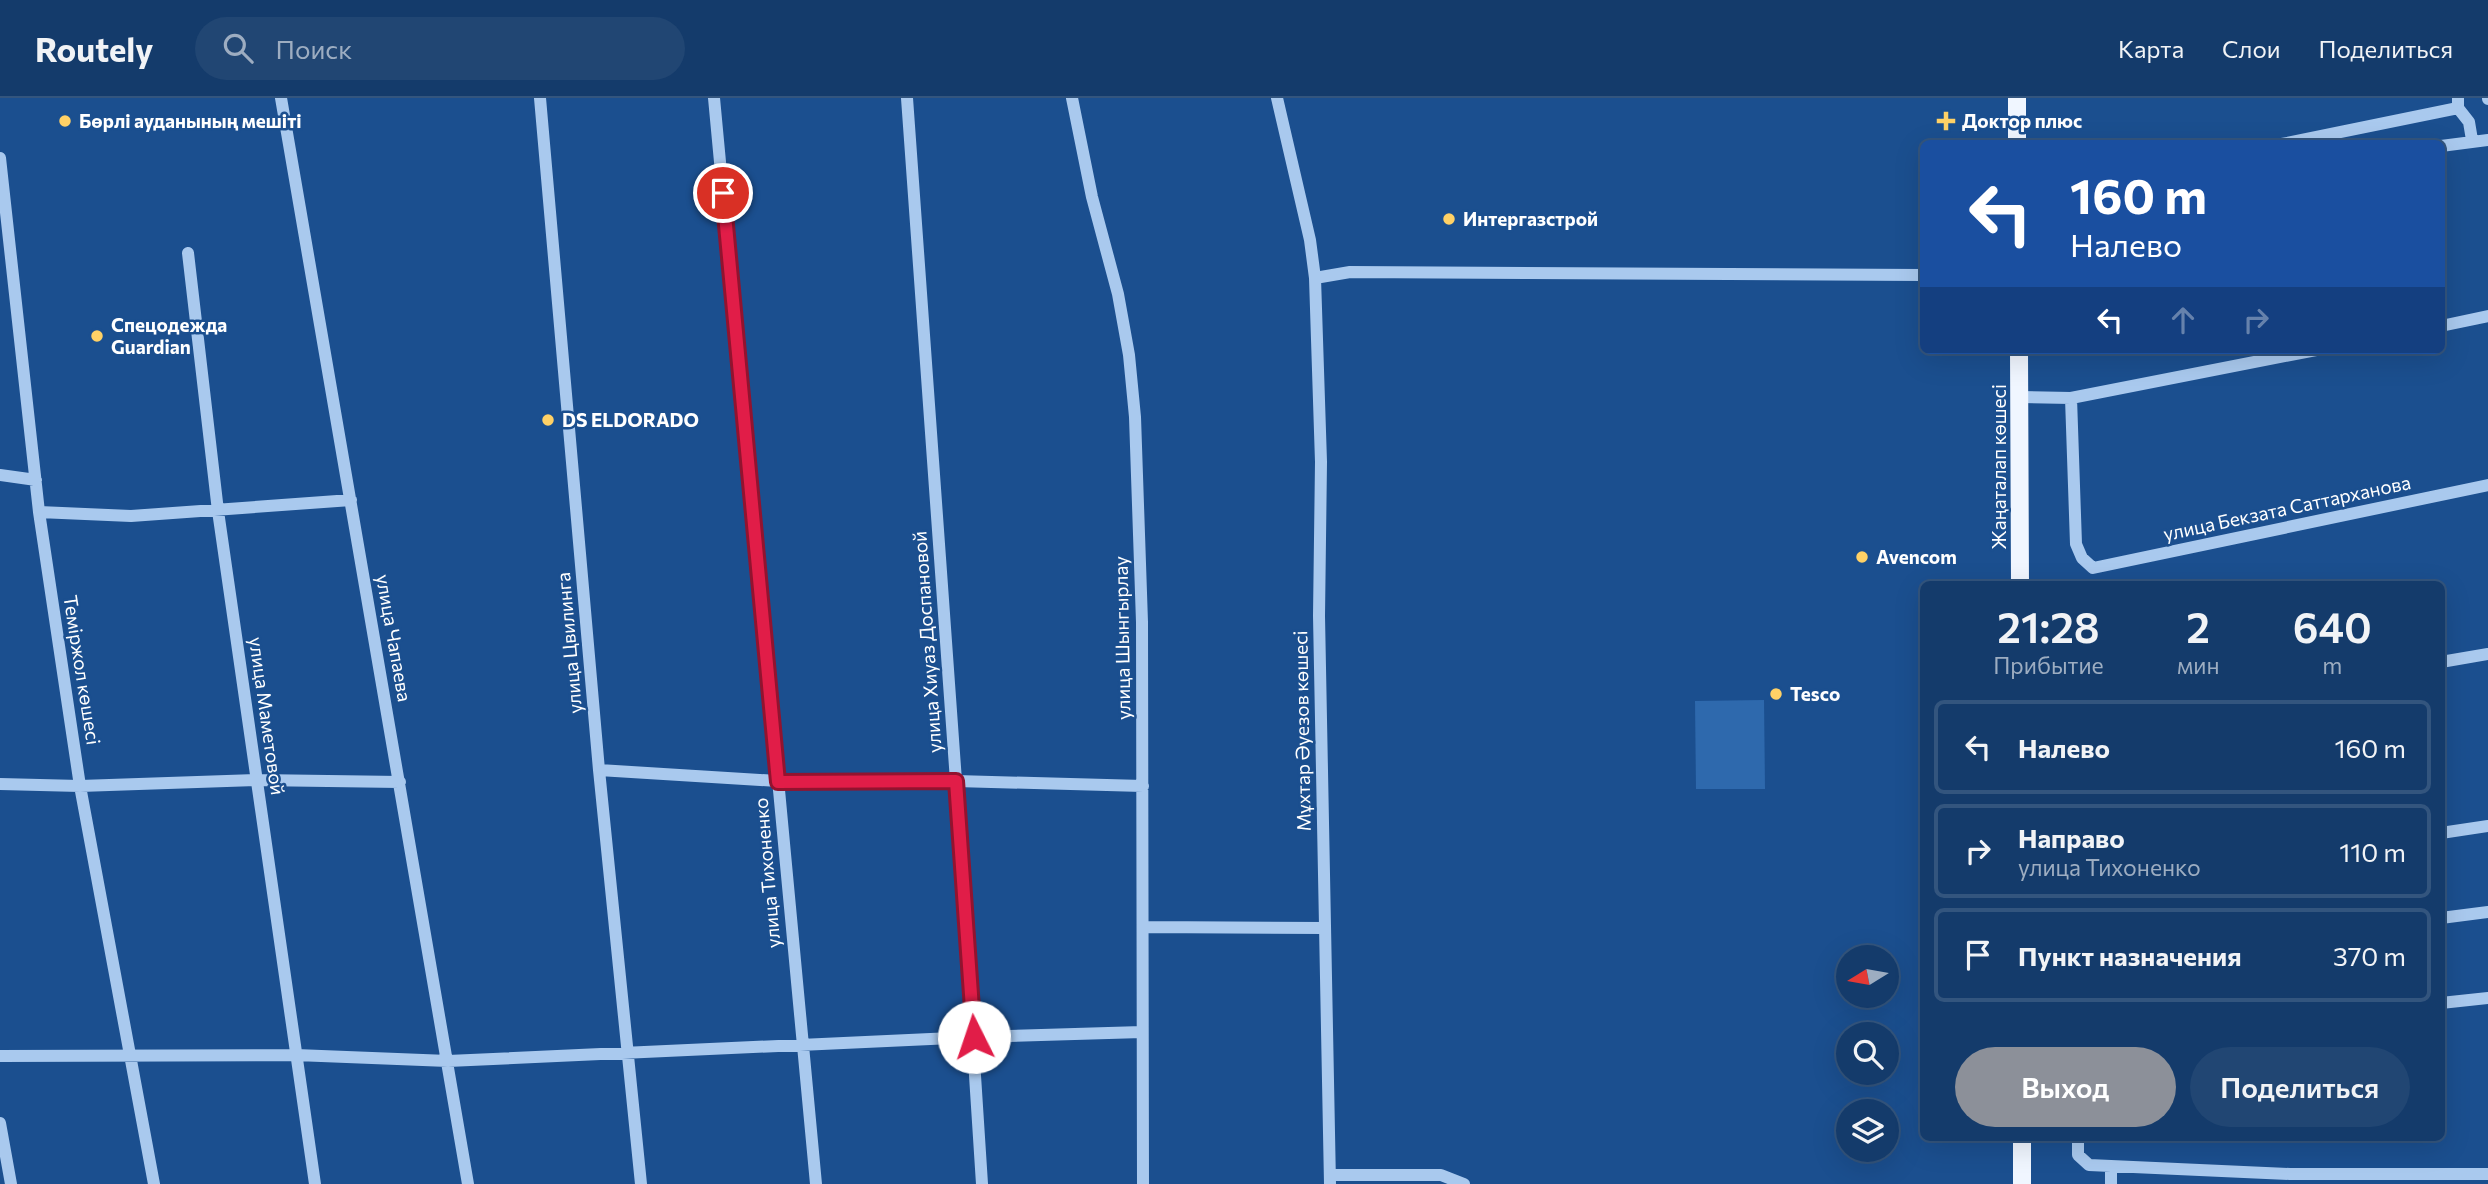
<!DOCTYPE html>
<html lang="ru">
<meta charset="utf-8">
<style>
body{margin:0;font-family:Commissioner,sans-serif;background:#214673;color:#f1f3f6;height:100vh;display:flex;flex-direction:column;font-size:26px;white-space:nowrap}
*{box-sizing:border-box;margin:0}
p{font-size:23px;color:#9dadc1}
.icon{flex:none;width:38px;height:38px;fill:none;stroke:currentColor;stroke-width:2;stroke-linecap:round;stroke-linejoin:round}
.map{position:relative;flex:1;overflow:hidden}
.details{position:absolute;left:1920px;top:483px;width:525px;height:560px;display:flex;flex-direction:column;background:#143b6b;border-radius:10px;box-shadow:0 7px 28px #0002,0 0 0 2px #33557e}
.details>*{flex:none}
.banner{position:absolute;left:1920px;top:42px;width:525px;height:214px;border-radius:10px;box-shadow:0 7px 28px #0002,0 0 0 2px #33557e;background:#1a4fa0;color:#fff;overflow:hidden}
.needle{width:46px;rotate:259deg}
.fabs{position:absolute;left:1836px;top:847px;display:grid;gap:14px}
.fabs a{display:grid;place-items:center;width:63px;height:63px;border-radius:50%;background:#143b6b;box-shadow:0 7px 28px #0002,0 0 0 2px #33557e;font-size:35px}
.pin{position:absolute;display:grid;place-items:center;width:60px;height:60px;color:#fff;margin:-30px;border:4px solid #fff;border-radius:50%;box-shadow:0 2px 7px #0007}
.me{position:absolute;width:77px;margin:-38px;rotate:356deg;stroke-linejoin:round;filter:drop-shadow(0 0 5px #0008)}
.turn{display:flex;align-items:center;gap:24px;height:147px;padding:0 35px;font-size:32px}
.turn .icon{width:91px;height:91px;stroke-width:2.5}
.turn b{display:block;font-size:49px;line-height:60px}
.lanes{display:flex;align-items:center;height:66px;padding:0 35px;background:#0003;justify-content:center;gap:35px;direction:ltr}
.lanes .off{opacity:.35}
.eta{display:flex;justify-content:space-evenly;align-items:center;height:119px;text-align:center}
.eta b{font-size:42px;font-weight:600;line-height:49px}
.button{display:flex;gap:14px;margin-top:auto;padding:14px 35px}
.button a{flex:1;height:80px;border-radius:42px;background:#8c9099;color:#fff;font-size:28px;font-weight:600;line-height:80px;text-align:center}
.button a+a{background:#214673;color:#f1f3f6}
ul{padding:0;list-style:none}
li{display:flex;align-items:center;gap:21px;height:94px;margin:0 14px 10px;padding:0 21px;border:4px solid #33557e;border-radius:10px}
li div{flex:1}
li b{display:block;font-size:26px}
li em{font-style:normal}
header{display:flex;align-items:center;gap:42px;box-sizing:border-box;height:98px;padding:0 35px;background:#143b6b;border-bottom:2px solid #33557e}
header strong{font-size:33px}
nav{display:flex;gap:38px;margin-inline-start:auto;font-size:24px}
.search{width:490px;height:63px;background:#214673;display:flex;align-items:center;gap:18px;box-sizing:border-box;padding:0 24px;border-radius:38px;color:#9dadc1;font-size:26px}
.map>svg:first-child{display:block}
</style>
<header>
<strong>Routely</strong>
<div class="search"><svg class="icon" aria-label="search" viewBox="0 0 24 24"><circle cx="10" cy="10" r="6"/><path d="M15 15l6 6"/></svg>Поиск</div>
<nav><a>Карта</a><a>Слои</a><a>Поделиться</a></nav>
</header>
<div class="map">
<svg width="2488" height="1086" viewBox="0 0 2488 1086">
<rect width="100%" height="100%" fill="#1b4f8f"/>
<!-- green -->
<path fill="#2e69ad" d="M1764,602L1765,691H1696L1695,603Z"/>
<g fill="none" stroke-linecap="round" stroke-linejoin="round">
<!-- minor -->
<path stroke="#a9c9ee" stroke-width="12" d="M281,0L468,1086
M540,0L599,672L641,1086
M714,0L816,1086
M907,0L956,683L982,1086
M1072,0L1092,99L1118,196L1129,257L1135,319L1142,524L1143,1086
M1277,0L1310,142L1315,180L1321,364L1319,518L1330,1086
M2458,0V10L2469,24L2472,42
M2488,0V1
M2282,46L2458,10
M2441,48L2488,42
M0,60L39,414L80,688L154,1086
M188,155L218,413L315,1086
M1315,180L1350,174L1923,177
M2441,228L2488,218
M2020,299L2071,300L2316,252
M2071,300L2076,446L2082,460L2093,470L2488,387
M0,377L36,382
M39,414L131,418L351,402
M2441,564L2488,556
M599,672L778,683H956L1143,688
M0,686L80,688L256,682L400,684
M2441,735L2488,728
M2441,820L2488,814
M1144,829L1325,830
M2441,905L2488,900
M0,958L296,957L448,963L974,939L1142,934
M0,1025L11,1086
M2078,1040V1057L2089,1067L2290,1076H2488
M1330,1077H1441L1464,1086
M2111,1086V1069"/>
<!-- major -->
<path stroke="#f0f6ff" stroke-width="18" d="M2017,46V0
M2019,252L2020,486
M2022,1040V1086"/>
</g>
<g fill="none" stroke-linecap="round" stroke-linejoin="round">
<!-- route casing -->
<g stroke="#92132f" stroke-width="18">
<path id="route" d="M723,95L778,684L956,683L974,939"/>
</g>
<!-- route -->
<use href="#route" stroke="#e11d48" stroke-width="12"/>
</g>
<!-- markers -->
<g fill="#ffd166" stroke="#1b4f8f" stroke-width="2.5">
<circle cx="65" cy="23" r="7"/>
<path d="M1942.5 12.5h7v7h7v7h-7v7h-7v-7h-7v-7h7z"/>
<circle cx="1449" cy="121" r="7"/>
<circle cx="97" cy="238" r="7"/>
<circle cx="548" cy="322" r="7"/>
<circle cx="1862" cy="459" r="7"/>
<circle cx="1776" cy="596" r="7"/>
</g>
<g text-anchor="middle" stroke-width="5" stroke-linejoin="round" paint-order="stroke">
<!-- poi labels -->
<g font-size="19" font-weight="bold" fill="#fff" stroke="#1b4f8f" text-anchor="start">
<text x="79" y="30">Бөрлі ауданының мешіті</text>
<text x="1962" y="30">Доктор плюс</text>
<text x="1463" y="128">Интергазстрой</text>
<text x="111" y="234">Спецодежда<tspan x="111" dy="22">Guardian</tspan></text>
<text x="562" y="329">DS ELDORADO</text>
<text x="1876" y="466">Avencom</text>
<text x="1790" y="603">Tesco</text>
</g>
<!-- street labels -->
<g font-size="19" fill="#fff" stroke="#1b4f8f">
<text transform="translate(1999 369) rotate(-90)" y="7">Жаңаталап көшесі</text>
<text transform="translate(2287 410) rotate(-12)" y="7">улица Бекзата Саттарханова</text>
<text transform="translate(394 540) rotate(80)" y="7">улица Чапаева</text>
<text transform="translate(1122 540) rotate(-91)" y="7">улица Шынгырлау</text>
<text transform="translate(927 544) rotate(-94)" y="7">улица Хиуаз Доспановой</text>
<text transform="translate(569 545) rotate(-95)" y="7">улица Цвилинга</text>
<text transform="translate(82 572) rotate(81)" y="7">Теміржол көшесі</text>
<text transform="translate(267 618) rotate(82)" y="7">улица Маметовой</text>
<text transform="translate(1302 633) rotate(-91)" y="7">Мұхтар Әуезов көшесі</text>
<text transform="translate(767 775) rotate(-95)" y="7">улица Тихоненко</text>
</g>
</g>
</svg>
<div class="fabs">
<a><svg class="needle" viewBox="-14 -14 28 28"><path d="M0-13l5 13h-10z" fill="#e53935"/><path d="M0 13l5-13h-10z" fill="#9dadc1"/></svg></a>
<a><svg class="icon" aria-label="search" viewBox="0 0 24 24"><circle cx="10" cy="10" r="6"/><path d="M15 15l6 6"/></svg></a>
<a><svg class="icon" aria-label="layers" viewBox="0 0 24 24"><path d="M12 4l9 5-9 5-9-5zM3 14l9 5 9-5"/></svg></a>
</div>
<div class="pin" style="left:723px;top:95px;background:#d93025"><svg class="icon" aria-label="arrive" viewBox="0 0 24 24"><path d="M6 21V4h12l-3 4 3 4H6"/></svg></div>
<svg class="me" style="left:974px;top:939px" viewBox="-20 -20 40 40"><circle r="19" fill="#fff"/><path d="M0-13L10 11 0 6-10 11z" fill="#e11d48"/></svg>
<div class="banner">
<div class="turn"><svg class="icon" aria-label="left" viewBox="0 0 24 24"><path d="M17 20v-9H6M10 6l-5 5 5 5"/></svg><div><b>160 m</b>Налево</div></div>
<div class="lanes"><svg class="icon" aria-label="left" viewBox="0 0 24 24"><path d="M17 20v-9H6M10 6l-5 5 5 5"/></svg><svg class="icon off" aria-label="ahead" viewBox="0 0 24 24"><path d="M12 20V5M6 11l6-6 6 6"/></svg><svg class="icon off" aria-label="right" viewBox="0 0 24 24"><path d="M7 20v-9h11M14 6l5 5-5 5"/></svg></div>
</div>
<section class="details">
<div class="eta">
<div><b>21:28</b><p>Прибытие</p></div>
<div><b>2</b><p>мин</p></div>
<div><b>640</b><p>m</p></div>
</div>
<ul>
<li><svg class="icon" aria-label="left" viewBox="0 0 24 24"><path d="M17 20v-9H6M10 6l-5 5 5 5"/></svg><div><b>Налево</b></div><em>160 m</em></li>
<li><svg class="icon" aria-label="right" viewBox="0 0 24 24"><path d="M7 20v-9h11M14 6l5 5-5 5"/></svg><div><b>Направо</b><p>улица Тихоненко</p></div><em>110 m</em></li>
<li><svg class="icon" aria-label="arrive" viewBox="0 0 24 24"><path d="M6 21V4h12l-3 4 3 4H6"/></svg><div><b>Пункт назначения</b></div><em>370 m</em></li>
</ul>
<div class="button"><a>Выход</a><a>Поделиться</a></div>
</section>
</div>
